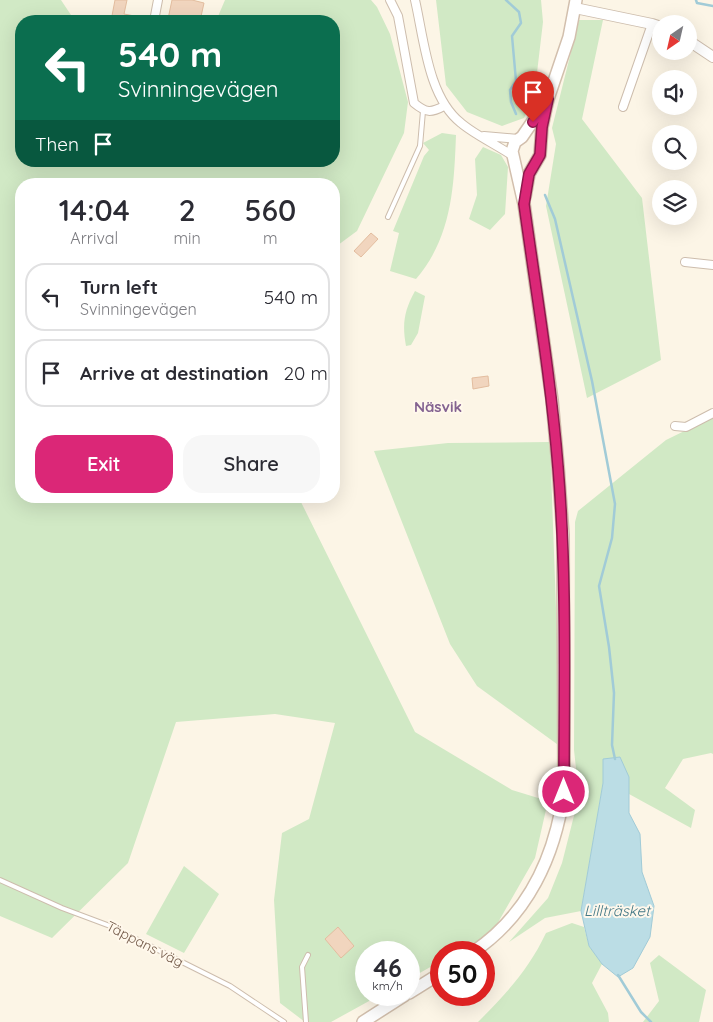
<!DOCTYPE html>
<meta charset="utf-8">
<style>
body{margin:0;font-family:Quicksand,sans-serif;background:#f7f7f7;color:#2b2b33;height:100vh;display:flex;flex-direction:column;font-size:19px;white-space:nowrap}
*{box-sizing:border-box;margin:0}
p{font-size:16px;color:#7c7c81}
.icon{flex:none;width:28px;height:28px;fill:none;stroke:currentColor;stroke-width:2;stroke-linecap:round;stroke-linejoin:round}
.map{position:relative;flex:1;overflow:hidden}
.side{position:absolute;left:15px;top:178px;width:325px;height:325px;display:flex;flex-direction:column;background:#fff;border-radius:20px;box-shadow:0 5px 20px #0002}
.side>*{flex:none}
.hud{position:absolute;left:15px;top:15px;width:325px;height:152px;border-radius:20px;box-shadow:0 5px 20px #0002;background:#0b6e4f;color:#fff;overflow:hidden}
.needle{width:32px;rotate:214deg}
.controls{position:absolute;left:652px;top:15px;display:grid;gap:10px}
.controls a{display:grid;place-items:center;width:45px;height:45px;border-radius:50%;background:#fff;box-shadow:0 5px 20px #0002;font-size:25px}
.speed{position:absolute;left:355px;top:941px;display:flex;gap:10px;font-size:25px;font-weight:700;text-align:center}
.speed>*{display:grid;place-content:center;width:65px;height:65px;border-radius:50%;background:#fff;box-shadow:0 5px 20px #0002;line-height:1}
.speed small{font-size:12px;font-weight:400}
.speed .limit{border:8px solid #d22;background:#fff;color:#111}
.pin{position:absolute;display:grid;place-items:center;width:42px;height:42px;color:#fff;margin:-51px -21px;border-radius:50% 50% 50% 0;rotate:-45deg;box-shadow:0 0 5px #0007}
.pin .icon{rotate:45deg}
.me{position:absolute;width:55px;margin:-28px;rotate:0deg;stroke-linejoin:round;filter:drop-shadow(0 0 4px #0008)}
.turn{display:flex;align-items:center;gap:18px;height:105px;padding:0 20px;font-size:22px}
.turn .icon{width:65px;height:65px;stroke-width:2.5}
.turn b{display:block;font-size:35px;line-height:42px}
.then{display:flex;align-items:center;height:48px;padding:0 20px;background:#0003;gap:10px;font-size:19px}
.eta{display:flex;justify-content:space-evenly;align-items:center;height:85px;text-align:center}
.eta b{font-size:30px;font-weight:600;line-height:35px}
.button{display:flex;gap:10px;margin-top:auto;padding:10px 20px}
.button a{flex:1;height:58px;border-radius:20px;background:#db2777;color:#fff;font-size:20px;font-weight:600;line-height:58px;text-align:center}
.button a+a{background:#f7f7f7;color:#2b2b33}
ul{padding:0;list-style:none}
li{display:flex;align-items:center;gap:15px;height:68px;margin:0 10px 8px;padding:0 10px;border:2px solid #e1e1e2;border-radius:20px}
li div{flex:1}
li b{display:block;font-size:19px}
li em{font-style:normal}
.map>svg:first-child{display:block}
</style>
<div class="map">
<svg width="713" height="1022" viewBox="0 0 713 1022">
<rect width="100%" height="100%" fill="#fcf5e6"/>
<!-- green -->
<path fill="#d1e9c5" d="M0,0H61L75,21H21V161H334V21H216L225,0H371L377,7L390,34L408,102L404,133L357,231L334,248V184H21V496H298L415,732L512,790L548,801L535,858L492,933L457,952H441V961L409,979V952H366V995H380L331,1022H305L280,1003L274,900L282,833L309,819L335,723L275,714L176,722L128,863L52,938L0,916Z
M436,0H541L543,22L534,98L524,118L502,126L467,112L446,85Z
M579,20H603L582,119L642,198L661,360L587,398L546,206L556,144L552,128Z
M442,133L456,135C454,187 452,237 416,279L390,271L399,233L393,231L424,156L429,150L423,143Z
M483,147L501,155L508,167L505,214L490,230L469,219L477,195L475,159Z
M415,291L425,296L418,333L411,345L406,346C402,324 404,311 415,291Z
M713,417V754L711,753L683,759L665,788L695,810L691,828L629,794V777L604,759L603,783L581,911L545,918L509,942L548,898L562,863L579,796L574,750L575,522L578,511L666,440Z
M550,442L561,747L477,686L450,644L374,451L448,443Z
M184,866L219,894L184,953L146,934Z
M572,923L584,927L589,946L602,964L592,983L608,1013L609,1022H478C506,994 529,969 546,933Z
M659,955L706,990L699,1022H643L659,1001L650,963Z"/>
<!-- water -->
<path fill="#bbdde5" stroke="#a1cbd7" d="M620,757L629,777V813L640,834L642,872L654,906L650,937L633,968L618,977L602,964L589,946L581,911L603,783V759Z"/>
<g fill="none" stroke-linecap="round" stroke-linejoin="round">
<!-- stream -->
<path stroke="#a1cbd7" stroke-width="2.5" d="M506,0L519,12L521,23L512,36L516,81L510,90L511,102L516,114
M696,0L697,3L713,6
M545,195L555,219L592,381L615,504L612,538L599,586L609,647L614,693L612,745L615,759
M618,975L641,1012L651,1022"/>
</g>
<!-- building -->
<path fill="#f1d5be" stroke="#e3bd9f" d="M115,0H127L124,14L145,18L144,21H111Z
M172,0H192L204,3L200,21H177L168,19Z
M371,233L378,239L361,257L354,251Z
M488,376L489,386L473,389L472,378Z
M338,927L354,946L341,958L325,939Z"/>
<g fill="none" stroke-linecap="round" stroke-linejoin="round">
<!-- service casing -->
<g stroke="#cdbdad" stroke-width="6">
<path id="service" d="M388,217L420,146L423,111
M0,880L62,908L110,926L230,986L284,1022
M306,1022L302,967L308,955"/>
</g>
<!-- minor casing -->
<g stroke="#cdbdad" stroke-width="10">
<path id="minor" d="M390,0L398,16L414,103C426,113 431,113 444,106
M415,0C424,39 428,97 461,123C475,135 497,145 513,156
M154,21L158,0
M623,107L652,24
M484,136L518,139
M685,262L713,265
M675,426L686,427L713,413"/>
</g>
<!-- tertiary casing -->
<g stroke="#cdbdad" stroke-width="12">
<path id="tertiary" d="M575,8L652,24L661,27
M689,41L713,57"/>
</g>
<!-- secondary casing -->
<g stroke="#d2bfad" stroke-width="14">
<path id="secondary" d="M525,197L529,174L540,155L542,127L548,99L569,37L576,0
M473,952C528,915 555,856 564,792L563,535L558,466L552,400L524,204L512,151L515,142L522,137L548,99
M409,993L441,973
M363,1022L405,995"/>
</g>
<!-- service -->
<use href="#service" stroke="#fff" stroke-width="4"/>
<!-- minor -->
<use href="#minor" stroke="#fff" stroke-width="8"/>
<!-- tertiary -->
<use href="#tertiary" stroke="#fff" stroke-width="10"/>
<!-- secondary -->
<use href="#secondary" stroke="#fff" stroke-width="11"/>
</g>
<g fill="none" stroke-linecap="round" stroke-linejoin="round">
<!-- route casing -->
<g stroke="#8e194d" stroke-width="12">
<path id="route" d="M533,122L548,99L542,127L540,155L529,174L524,204C536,291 551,379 558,467C567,575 564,684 564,792"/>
</g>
<!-- route -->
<use href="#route" stroke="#db2777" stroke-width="9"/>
</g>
<g text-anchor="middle" stroke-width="4" stroke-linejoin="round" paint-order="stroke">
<!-- street labels -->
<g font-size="14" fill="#755c4b" stroke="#fff8ec">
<text transform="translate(145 944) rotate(27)" y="5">Täppans väg</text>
</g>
<!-- neighbourhood labels -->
<g font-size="15" font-weight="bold" fill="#846391" stroke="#fff8ec">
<text x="438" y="412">Näsvik</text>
</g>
<!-- water labels -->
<g font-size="15" font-style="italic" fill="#457987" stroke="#fff8ec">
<text x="617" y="916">Lillträsket</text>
</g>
</g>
</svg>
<div class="controls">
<a><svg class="needle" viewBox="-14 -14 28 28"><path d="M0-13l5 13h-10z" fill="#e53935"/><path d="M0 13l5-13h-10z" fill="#7c7c81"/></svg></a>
<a><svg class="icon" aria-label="sound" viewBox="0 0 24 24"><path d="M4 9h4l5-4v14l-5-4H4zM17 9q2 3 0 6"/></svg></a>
<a><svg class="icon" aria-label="search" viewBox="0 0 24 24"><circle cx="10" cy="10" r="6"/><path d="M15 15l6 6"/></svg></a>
<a><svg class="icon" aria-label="layers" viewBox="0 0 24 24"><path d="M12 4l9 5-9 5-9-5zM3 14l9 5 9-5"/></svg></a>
</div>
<div class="speed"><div>46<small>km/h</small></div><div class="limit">50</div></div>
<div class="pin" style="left:533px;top:122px;background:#d93025"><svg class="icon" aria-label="arrive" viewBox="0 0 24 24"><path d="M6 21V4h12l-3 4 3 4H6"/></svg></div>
<svg class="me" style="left:564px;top:792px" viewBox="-20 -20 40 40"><circle r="17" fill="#db2777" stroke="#fff" stroke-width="3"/><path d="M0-11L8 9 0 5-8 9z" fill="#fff"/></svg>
<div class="hud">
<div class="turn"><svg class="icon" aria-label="left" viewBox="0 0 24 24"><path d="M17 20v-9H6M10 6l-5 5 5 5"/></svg><div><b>540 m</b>Svinningevägen</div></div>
<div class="then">Then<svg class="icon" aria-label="arrive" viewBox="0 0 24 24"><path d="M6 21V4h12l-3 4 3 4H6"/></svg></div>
</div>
<section class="side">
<div class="eta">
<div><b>14:04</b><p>Arrival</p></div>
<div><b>2</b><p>min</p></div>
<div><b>560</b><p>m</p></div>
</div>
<ul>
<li><svg class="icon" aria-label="left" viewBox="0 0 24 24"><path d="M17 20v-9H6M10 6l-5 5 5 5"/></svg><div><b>Turn left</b><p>Svinningevägen</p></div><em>540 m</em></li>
<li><svg class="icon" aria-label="arrive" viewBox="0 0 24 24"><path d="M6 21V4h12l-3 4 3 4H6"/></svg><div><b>Arrive at destination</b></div><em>20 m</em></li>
</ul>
<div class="button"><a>Exit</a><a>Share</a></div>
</section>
</div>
